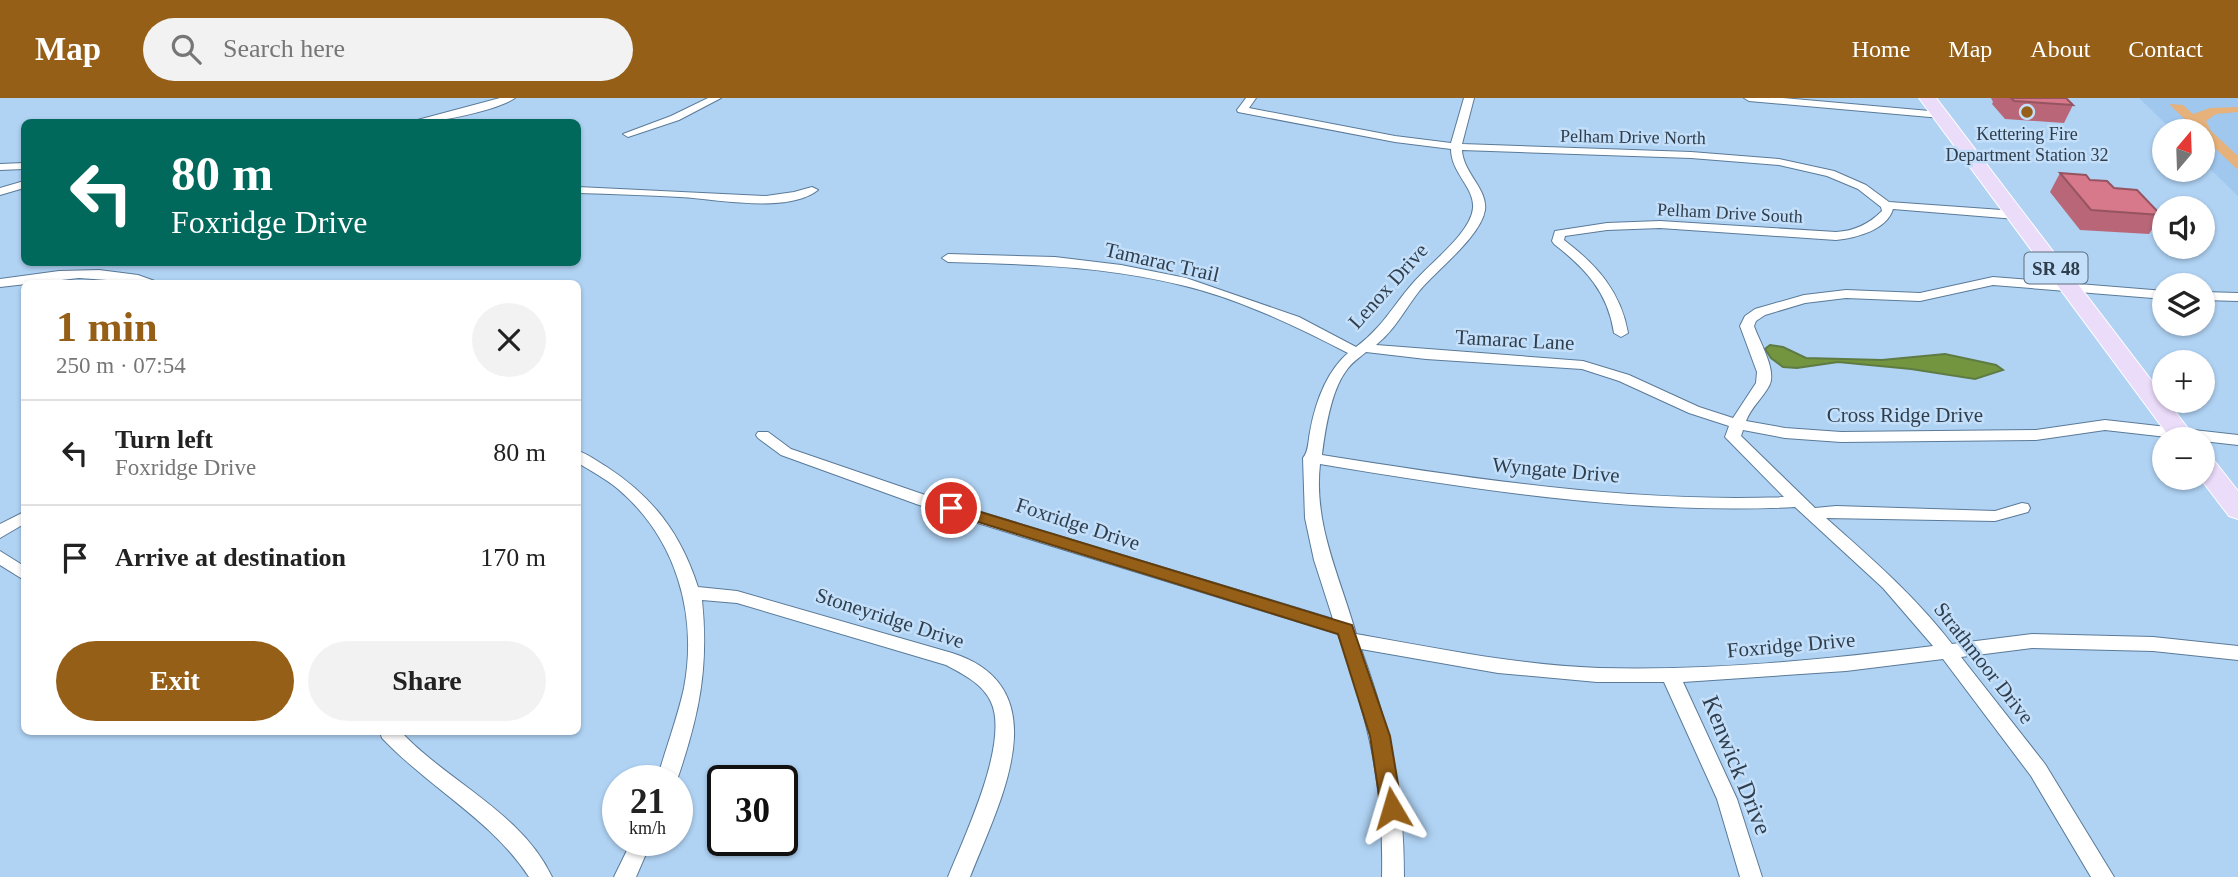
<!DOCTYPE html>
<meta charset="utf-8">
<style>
body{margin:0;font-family:"Times New Roman",serif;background:#f2f2f2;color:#222;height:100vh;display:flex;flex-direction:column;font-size:26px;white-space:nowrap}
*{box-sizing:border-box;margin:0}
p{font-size:23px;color:#767676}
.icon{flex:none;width:38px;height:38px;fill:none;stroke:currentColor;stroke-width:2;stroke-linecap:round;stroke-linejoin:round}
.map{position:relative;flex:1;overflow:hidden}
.drawer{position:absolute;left:21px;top:182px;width:560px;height:455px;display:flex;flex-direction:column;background:#fff;border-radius:10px;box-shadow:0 2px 5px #0004}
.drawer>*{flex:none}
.hud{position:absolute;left:21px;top:21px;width:560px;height:147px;border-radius:10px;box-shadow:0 2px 5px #0004;background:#00695c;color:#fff;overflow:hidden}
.needle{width:46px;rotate:19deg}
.buttons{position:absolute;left:2152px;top:21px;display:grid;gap:14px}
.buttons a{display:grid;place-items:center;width:63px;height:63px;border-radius:50%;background:#fff;box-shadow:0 2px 5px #0004;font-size:35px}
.speed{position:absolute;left:602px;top:667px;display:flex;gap:14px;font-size:35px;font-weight:700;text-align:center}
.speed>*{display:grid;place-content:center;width:91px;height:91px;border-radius:50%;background:#fff;box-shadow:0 2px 5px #0004;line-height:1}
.speed small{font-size:18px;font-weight:400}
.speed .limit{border:4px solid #111;border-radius:10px;background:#fff;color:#111}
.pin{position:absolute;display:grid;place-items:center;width:60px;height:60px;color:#fff;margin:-30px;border:4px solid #fff;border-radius:50%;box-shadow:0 2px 7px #0007}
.me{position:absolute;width:77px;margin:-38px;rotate:353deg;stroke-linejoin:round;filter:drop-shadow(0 0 5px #0008)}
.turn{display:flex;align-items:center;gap:24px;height:147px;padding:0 35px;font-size:32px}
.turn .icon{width:91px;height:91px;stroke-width:2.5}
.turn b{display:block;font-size:49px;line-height:60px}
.round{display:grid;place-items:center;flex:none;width:74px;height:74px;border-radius:37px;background:#f2f2f2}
.headline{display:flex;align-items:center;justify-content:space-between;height:119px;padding:0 35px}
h1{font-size:42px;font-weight:700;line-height:52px;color:#955f17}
.cta{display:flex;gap:14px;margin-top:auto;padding:14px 35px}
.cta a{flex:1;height:80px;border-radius:42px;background:#955f17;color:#fff;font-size:28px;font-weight:700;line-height:80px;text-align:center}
.cta a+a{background:#f2f2f2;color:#222}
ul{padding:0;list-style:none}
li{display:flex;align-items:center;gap:21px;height:105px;padding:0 35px;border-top:2px solid #e0e0e0}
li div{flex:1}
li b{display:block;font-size:26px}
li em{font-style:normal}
header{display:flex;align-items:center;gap:42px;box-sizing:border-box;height:98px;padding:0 35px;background:#955f17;color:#fff}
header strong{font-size:33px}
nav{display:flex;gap:38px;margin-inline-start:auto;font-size:24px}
.search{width:490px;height:63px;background:#f2f2f2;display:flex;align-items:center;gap:18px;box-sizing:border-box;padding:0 24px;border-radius:38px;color:#767676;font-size:26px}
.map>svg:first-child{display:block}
</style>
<header>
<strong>Map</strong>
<div class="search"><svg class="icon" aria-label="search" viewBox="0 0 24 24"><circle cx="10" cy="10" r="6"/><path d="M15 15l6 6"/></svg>Search here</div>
<nav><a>Home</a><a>Map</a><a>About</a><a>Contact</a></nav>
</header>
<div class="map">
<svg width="2238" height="779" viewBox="0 0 2238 779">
<rect width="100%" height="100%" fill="#b0d3f4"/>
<!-- built -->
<path fill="#a0c8ef" d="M2139,0H2238V98L2203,64V33H2173Z"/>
<!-- green -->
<path fill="#e6b17a" d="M2169,6L2183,7L2193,16L2210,10L2238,9V14L2216,16L2206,23L2211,33L2238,58V72L2203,39V33H2197Z"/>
<!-- water -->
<path fill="#739540" stroke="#5f7b44" stroke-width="2" d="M1770,247L1783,249L1806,260L1882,262L1945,256L1996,267L2003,272L1975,281L1911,271L1838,264L1797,270L1783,269L1771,260L1765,251Z"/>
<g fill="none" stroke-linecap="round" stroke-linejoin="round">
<!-- street casing -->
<g stroke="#5a7a98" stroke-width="2">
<path id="street" d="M500,0H515C496,13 432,26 410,24Z
M708,0H721L679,22L628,39L623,36L671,18Z
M1246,0H1256L1249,10L1395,38L1451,45L1464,0H1474L1462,46L1691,54L1779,61L1834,73L1866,87L1889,104L2016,113L2022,117L2016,121L1893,111C1887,132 1856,140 1836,142L1660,130L1607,132L1565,138L1564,142C1597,167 1621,194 1628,235L1621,239L1614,235C1608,194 1585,170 1554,146L1552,143L1555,133L1607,125L1660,123L1836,134C1855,133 1869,126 1882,113L1881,109L1858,91L1827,78L1779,67L1691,60L1462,52C1463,75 1488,91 1485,112C1481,138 1437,172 1420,192C1405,211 1395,232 1376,247L1583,263L1629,277L1699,309L1733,320L1756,285L1757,274L1740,228L1745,218L1755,211L1804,197L1846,192L1920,195L1993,179L2165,193V201L1993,187L1920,203L1846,200L1805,205L1765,217L1756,223L1754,228C1759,243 1776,270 1770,286C1764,299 1751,309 1746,323L1785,330L1841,334L2036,332L2105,322L2238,337V347L2105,332L2036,342L1841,344L1785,340L1743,332L1741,338L1815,410L1836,408L1995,413L2022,405L2028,406L2030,410L2028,414L1995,423L1826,420C1871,460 1915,498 1952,546L2032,536L2153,539L2238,548V562L2153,553L2032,550L1961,559L2045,666L2114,779H2091L2031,678L1943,561L1846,573L1683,584L1737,701L1762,779H1740L1717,701L1664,584H1597L1498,575L1361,551C1390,631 1404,693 1404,779H1382C1384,685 1369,624 1338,536L919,407L781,357L758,340L756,337L758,334H768L791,351L931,399L1333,521L1314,462L1305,420L1303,360C1309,353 1308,343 1310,334C1315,306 1326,274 1348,255C1296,228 1237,200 1181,187C1104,168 1027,166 948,164L942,160L948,156L1055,159L1121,167L1186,180L1299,219L1356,249C1382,230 1392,209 1413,185C1429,166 1471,135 1473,110C1475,90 1451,75 1451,51L1395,44L1238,14L1237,12ZM1366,254L1426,261L1582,271L1619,283L1689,315L1729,328L1725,339L1728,342L1784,399C1630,405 1473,381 1322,357C1325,332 1331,293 1346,273C1351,265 1359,260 1366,254ZM1320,366C1476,392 1637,417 1795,409L1883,490L1933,548C1822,562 1711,573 1599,570C1517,567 1436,550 1356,536C1341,481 1313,427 1320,366Z
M1744,0H1783L1941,14L1946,17L1941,20L1749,3Z
M24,65V71L0,72V66Z
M24,83V90L0,97V90Z
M578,89L766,98L794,94L812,89L818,92C788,116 717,101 680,99C646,97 612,96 578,95Z
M99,172L138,177L163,186L79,180L0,189V181L59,173Z
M2203,194L2238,195V203L2203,202Z
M578,353C588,356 598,364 607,369C654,400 681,436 698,489L737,493L952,555C1062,590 998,707 970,779H948C964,739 1010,644 991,604C983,586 963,576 946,567L737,505L702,502C709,570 699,618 677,682H657C665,652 677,622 684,590C698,516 676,440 618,391C606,381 591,373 578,365Z
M24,414V426L0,440V426Z
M0,453L24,468V482L0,467Z
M380,634H401C447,683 522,715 552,779H529C492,722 428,689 382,640Z
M632,742H652L636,779H614Z"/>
</g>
<!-- primary casing -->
<g stroke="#fff" stroke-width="2">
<path id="primary" d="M1919,0H1936L2196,341H2171Z
M2203,358L2212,360L2238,393V421L2229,418L2200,380H2203Z"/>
</g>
<!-- street -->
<use href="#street" fill="#fff" fill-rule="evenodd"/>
<!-- primary -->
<use href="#primary" fill="#ebdcfa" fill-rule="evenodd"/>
</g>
<!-- wall -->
<path fill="#b96778" d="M1991,0H2066L2073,7L2064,25L2005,21L1992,6L1993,4Z
M2060,75L2090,82L2161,117L2149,136L2080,132L2050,94Z"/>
<!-- building -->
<path fill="#d7788b" stroke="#965461" stroke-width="2" d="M2011,0H2066L2073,7L2014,3Z
M2060,75L2086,77L2090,82L2107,83L2114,90L2137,92L2161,117L2091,112Z"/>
<!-- route -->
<path fill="#955f17" stroke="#613e0f" stroke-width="2" d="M951,405L1352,527L1390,638L1402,710L1399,716L1392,719L1384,716L1381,710L1370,638L1338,536L946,414L943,410L946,406Z"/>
<!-- markers -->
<circle fill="#955f17" stroke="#c3dffa" stroke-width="2.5" cx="2027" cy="14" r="7"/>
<g text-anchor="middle" stroke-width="5" stroke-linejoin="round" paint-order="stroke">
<!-- far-poi labels -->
<g font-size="18" fill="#303e4c" stroke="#c3dffa">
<text x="2027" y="42">Kettering Fire<tspan x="2027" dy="21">Department Station 32</tspan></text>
</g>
<!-- far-street labels -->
<g font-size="18" fill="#303e4c" stroke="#c3dffa">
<text transform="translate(1633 39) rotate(1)" y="6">Pelham Drive North</text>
<text transform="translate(1730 115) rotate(3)" y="6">Pelham Drive South</text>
</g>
<!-- shield labels -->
<rect fill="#c3dffa" stroke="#5c6e80" stroke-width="2" x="2024.5" y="154.5" width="63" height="31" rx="5"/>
<g font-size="19" font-weight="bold" fill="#303e4c">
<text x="2056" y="177">SR 48</text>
</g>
<!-- street labels -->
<g font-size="21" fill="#303e4c" stroke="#c3dffa">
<text transform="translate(1162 164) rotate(13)" y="7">Tamarac Trail</text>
<text transform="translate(1388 188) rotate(-48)" y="7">Lenox Drive</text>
<text transform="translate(1515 242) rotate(3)" y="7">Tamarac Lane</text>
<text x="1905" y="324">Cross Ridge Drive</text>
<text transform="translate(1556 372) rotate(5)" y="7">Wyngate Drive</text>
<text transform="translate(1078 426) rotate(18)" y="7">Foxridge Drive</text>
<text transform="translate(890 520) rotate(18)" y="7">Stoneyridge Drive</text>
<text transform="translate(1791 547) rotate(-5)" y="7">Foxridge Drive</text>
<text transform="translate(1984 565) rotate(52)" y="7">Strathmoor Drive</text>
</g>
<!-- near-street labels -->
<g font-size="24" fill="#303e4c" stroke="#c3dffa">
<text transform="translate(1737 667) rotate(68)" y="8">Kenwick Drive</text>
</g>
</g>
</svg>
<div class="buttons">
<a><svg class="needle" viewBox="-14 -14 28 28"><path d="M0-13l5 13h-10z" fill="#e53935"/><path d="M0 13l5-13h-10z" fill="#767676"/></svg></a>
<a><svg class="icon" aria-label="sound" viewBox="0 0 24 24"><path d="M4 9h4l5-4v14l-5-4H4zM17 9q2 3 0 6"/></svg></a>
<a><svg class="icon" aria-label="layers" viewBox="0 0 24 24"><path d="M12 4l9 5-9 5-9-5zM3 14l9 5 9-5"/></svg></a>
<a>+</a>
<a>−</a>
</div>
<div class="speed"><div>21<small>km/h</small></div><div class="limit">30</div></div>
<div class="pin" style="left:951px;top:410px;background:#d93025"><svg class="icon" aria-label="arrive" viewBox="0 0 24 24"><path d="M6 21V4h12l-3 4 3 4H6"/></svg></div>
<svg class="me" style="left:1392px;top:710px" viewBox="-20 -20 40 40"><path d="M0-17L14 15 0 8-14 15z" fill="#955f17" stroke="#fff" stroke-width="4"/></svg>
<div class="hud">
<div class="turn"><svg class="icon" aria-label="left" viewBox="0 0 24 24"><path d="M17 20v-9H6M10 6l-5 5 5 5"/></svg><div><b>80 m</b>Foxridge Drive</div></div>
</div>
<section class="drawer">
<div class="headline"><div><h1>1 min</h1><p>250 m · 07:54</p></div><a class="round"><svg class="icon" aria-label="close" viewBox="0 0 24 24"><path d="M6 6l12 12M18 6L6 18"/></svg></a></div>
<ul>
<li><svg class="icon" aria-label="left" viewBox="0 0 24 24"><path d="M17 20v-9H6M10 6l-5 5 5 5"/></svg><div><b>Turn left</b><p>Foxridge Drive</p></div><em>80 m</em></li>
<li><svg class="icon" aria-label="arrive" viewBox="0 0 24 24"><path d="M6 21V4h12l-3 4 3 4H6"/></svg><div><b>Arrive at destination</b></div><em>170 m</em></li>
</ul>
<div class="cta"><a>Exit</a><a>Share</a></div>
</section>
</div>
